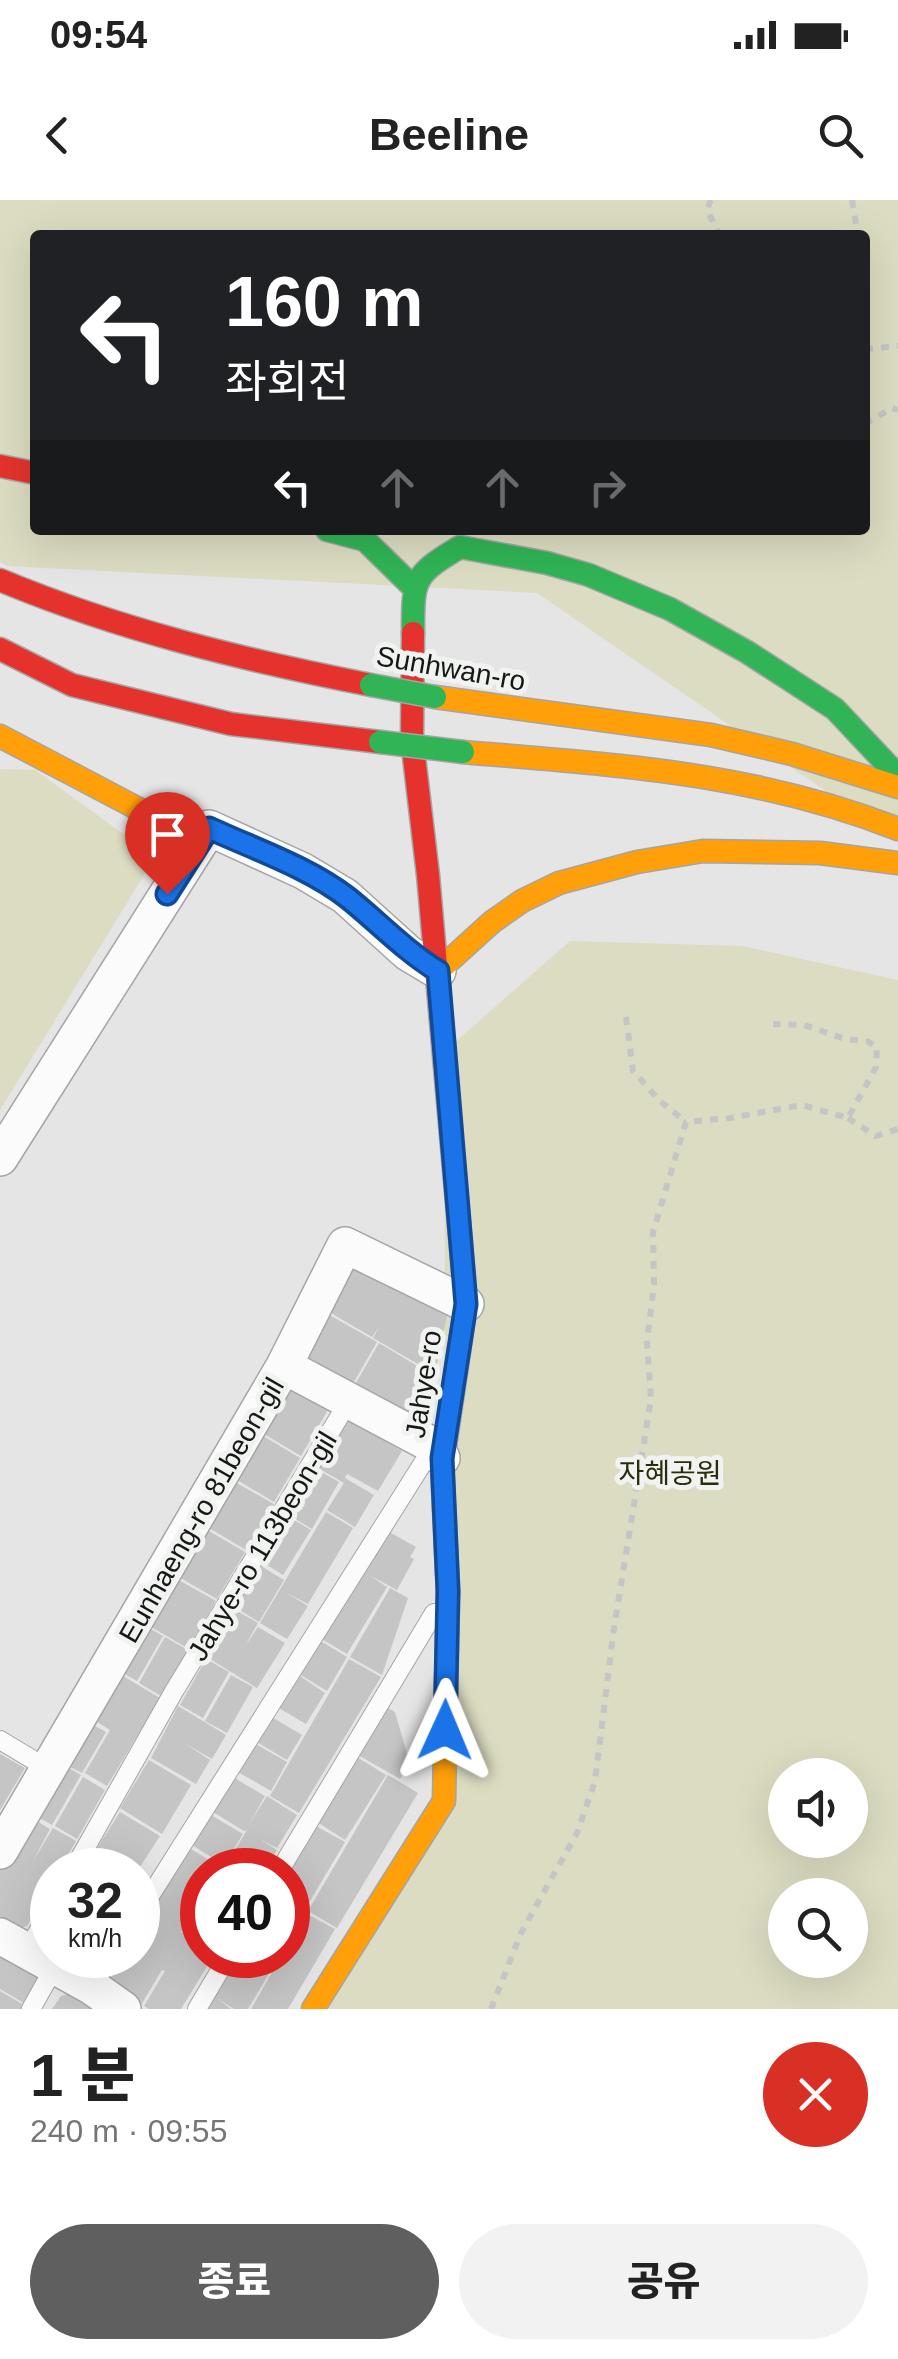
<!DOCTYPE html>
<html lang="ko">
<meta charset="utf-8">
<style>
body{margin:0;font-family:Arial,"Noto Sans KR",sans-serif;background:#f2f2f2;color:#222;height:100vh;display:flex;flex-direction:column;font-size:38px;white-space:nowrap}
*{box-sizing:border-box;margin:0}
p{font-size:32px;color:#767676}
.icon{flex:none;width:55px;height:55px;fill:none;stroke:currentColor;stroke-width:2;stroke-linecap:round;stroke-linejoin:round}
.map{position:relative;height:1809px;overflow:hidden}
.drawer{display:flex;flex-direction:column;background:#fff;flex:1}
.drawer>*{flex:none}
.hud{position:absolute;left:30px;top:30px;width:840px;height:305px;border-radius:10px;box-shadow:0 10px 40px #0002;background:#202124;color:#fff;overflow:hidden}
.tools{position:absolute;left:768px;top:1558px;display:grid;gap:20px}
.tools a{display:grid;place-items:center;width:100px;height:100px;border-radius:50%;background:#fff;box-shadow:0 10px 40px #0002;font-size:50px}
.speed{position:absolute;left:30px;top:1648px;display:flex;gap:20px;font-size:50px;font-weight:700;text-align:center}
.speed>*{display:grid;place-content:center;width:130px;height:130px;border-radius:50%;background:#fff;box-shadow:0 10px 40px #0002;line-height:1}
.speed small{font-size:25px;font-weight:400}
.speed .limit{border:15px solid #d22;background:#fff;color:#111}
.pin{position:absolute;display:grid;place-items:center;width:85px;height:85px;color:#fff;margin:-102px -42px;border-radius:50% 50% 50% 0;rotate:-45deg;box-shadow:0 0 10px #0007}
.pin .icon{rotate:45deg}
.me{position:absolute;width:110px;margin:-55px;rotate:1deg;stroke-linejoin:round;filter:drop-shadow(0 0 8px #0008)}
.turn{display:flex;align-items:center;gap:35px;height:210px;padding:0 30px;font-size:45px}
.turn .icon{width:130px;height:130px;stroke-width:2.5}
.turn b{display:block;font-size:70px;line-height:85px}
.lanes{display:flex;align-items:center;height:95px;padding:0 30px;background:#0003;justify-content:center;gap:50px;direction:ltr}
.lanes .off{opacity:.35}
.round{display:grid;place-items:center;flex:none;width:105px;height:105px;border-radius:52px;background:#f2f2f2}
.overview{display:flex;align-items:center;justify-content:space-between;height:170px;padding:0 30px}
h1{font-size:60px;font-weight:800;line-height:75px}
.cta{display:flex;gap:20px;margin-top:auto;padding:20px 30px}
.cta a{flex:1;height:115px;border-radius:60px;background:#5e5f5e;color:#fff;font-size:40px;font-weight:800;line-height:115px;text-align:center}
.cta a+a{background:#f2f2f2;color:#222}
.status{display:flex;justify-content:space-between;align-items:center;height:70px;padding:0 50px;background:#fff;direction:ltr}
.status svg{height:28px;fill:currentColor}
header{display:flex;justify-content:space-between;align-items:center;height:130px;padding:0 30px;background:#fff;font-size:45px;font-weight:800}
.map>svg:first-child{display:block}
</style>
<div class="status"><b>09:54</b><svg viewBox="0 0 49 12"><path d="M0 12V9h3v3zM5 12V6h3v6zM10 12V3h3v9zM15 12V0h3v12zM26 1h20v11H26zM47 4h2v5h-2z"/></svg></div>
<header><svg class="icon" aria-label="back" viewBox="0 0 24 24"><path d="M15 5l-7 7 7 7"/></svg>Beeline<svg class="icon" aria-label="search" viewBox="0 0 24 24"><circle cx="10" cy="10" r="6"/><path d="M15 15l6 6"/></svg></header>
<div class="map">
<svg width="898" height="1809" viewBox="0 0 898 1809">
<rect width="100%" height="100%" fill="#e4e5e4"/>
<!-- green -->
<path fill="#dbdcc1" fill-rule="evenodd" d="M0,0H898V626L871,622L537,393L8,366L0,362ZM35,35H865V330H35Z
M0,569L35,570L155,657L0,910Z
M570,741L742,746L898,780V1809H313L444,1600L445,851ZM785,1575H850V1640H785ZM785,1695H850V1760H785Z"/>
<!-- building -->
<path fill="#c4c5c4" d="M347,1057L447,1115L435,1174L373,1138L379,1127L372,1137L319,1106Z
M317,1108L377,1142L351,1187L291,1153Z
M379,1143L434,1176L425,1190L429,1193L415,1224L353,1188Z
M282,1180L329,1208L301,1256L254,1228Z
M346,1218L402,1251L378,1291L347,1274L345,1278L374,1295L355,1327L327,1310L344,1283L318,1268Z
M253,1230L300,1258L274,1302L227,1274Z
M316,1269L339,1282L312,1329L289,1315Z
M226,1277L274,1304L246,1350L199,1322Z
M326,1312L353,1328L308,1404L285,1392L308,1406L287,1439L260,1423Z
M289,1317L311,1330L283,1375L262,1362Z
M197,1324L245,1352L217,1399L170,1372Z
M384,1329L416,1347L410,1357L414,1359L397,1390L369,1375L387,1387L347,1454L320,1438Z
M261,1366L284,1380L259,1422L235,1407Z
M168,1374L216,1401L189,1449L141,1421Z
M390,1388L408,1398L382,1475L350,1457Z
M235,1410L258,1423L245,1446L258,1427L285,1443L257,1488L207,1457Z
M140,1423L163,1436L137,1481L114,1468Z
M165,1437L188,1450L161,1496L139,1483Z
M319,1440L347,1457L327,1491L299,1474Z
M206,1459L229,1472L203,1518L180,1505Z
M349,1459L381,1477L299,1613L270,1596Z
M113,1470L160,1498L107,1586L85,1573L110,1530L86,1515Z
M231,1475L253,1487L227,1533L205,1521Z
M300,1476L325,1493L306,1524L277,1507Z
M178,1506L226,1535L212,1559L184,1543L210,1560L196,1584L151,1558Z
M386,1507L395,1512L410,1564L400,1579L358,1555Z
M270,1516L302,1535L287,1560L255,1541Z
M83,1519L106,1532L82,1573L59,1561Z
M254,1543L287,1562L271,1591L238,1572Z
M0,1554L25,1568L0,1610Z
M357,1557L386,1575L345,1640L317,1622Z
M149,1560L191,1585L162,1634L120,1608Z
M58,1562L81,1575L52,1625L29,1612Z
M388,1575L418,1593L337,1728L308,1711Z
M83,1577L105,1590L77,1639L55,1626Z
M233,1577L265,1596L248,1626L267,1596L297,1615L277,1648L260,1639L277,1650L265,1670H234L226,1665L247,1630L244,1631L213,1612Z
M120,1612L160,1636L138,1670H104L89,1661Z
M27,1615L50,1629L32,1663L53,1628L76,1641L59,1670H52V1682L27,1726L13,1729L0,1720V1661Z
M211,1615L243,1634L224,1665L192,1645Z
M314,1625L345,1642L304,1711L288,1701V1670Z
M189,1648L226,1670H202V1698L181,1732L202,1746V1755H214L181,1809H149L144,1806L165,1771L162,1770L141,1805L107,1784L125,1755L138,1756V1729Z
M288,1704L303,1712L288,1739Z
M202,1705V1744L185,1733Z
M305,1713L335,1729L288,1809H251L282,1755H288V1744Z
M0,1753L38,1773L42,1784L29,1806L0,1789Z
M238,1755H280L248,1809H234L218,1799L231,1809H205Z
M0,1791L31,1809H0Z
M69,1794L98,1809H52L61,1796Z"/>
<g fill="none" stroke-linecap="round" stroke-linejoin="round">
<!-- lane casing -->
<g stroke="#a4a5a4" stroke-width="20">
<path id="lane" d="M0,1540L50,1570
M73,1670L173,1493L350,1199
M280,1670L434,1413
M138,1715L428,1255
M27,1751L52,1707
M92,1787L112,1755
M31,1809L54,1768
M197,1809L229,1755"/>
</g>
<!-- street casing -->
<g stroke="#a4a5a4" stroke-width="38">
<path id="street" d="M0,958L209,628L303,671L345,696L408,753L438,771
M284,1166L434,1246L442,1258
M0,1651L284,1166L345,1045L466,1104
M0,1736L92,1787L123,1809"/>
</g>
<!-- fast casing -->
<g stroke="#a4a5a4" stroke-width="25">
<path id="fast" d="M327,330L365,340L413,387
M413,433C413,379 413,375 460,347L547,363L589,375L670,409L747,452L835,509L898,576"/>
</g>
<!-- slow casing -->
<g stroke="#a4a5a4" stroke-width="25">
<path id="slow" d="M435,497L711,535L792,554L898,587
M0,536L150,615L209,628
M463,552C616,565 753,572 898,629
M438,771L492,722L522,701L559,683L637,662L703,651L820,653L898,663
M313,1809L444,1601L448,1391L442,1266"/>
</g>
<!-- jam casing -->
<g stroke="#a4a5a4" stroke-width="25">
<path id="jam" d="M0,266L35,273
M0,380C120,430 244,460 371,485
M413,433L412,540L428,675L466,1104L442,1266
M0,449L72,485L231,524L380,542"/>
</g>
<!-- path -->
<path stroke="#c5c5c5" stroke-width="6" stroke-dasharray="8 8" stroke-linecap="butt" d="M711,0L707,9L719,35
M852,0L858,35
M865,149L898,146
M865,224L892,208L898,210
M626,817L633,871L660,901L686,922
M848,918L876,936L898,929
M491,1809L521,1733L577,1633L595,1581L614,1428L651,1199L647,1142L654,1085L653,1032L686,922L730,918L802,905L848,918L876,867L877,847L867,841L845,839L804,825L773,824"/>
<!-- lane -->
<use href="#lane" stroke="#fbfbfb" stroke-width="18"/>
<!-- street -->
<use href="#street" stroke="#fbfbfb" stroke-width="35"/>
<!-- fast -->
<use href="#fast" stroke="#30b455" stroke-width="22"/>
<!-- slow -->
<use href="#slow" stroke="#ff9f0a" stroke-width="22"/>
<!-- jam -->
<use href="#jam" stroke="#e5322d" stroke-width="22"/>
<!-- fast-bridge casing -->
<g stroke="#a4a5a4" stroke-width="25" stroke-linecap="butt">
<path id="fast-bridge" d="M371,485L435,497
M380,542L463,552"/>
</g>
<!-- fast-bridge -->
<use href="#fast-bridge" stroke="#30b455" stroke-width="22"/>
</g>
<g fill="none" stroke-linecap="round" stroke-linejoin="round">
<!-- route casing -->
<g stroke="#114b97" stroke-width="25">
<path id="route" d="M167,694L209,628C254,649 308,667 348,698C378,722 404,750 438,771L466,1104L442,1258L448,1391L445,1530"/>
</g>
<!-- route -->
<use href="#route" stroke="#1a73e8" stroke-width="18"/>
</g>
<g text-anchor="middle" stroke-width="10" stroke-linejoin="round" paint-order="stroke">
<!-- street labels -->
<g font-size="28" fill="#161716" stroke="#f1f3f1">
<text transform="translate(451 468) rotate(10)" y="10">Sunhwan-ro</text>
<text transform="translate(423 1184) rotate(-81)" y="10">Jahye-ro</text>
<text transform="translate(201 1310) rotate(-60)" y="10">Eunhaeng-ro 81beon-gil</text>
<text transform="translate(262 1346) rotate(-59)" y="10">Jahye-ro 113beon-gil</text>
</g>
<!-- park labels -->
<g font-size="28" fill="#2c2b0c" stroke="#f1f3f1">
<text x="670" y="1283">자혜공원</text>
</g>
</g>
</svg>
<div class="tools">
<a><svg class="icon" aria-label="sound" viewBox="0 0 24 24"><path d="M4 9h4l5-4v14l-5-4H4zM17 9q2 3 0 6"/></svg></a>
<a><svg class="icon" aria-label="search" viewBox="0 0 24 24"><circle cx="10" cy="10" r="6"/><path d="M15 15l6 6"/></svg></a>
</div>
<div class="speed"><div>32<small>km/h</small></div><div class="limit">40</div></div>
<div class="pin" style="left:167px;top:694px;background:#d93025"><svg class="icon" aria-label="arrive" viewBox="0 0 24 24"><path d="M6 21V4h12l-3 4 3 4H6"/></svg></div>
<svg class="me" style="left:445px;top:1530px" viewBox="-20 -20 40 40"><path d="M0-17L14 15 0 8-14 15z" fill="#1a73e8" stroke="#fff" stroke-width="4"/></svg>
<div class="hud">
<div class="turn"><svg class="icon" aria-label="left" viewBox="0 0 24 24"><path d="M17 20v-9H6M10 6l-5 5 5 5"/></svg><div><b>160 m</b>좌회전</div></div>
<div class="lanes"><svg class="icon" aria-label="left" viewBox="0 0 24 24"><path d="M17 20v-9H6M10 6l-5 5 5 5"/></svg><svg class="icon off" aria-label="ahead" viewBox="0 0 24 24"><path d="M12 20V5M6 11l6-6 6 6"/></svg><svg class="icon off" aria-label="ahead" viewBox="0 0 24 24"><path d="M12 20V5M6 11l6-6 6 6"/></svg><svg class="icon off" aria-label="right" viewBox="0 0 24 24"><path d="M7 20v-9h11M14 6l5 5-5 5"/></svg></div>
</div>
</div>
<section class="drawer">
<div class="overview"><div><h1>1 분</h1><p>240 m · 09:55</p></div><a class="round" style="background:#d93025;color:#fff"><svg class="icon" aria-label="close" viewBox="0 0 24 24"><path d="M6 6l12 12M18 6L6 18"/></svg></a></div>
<div class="cta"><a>종료</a><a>공유</a></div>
</section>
